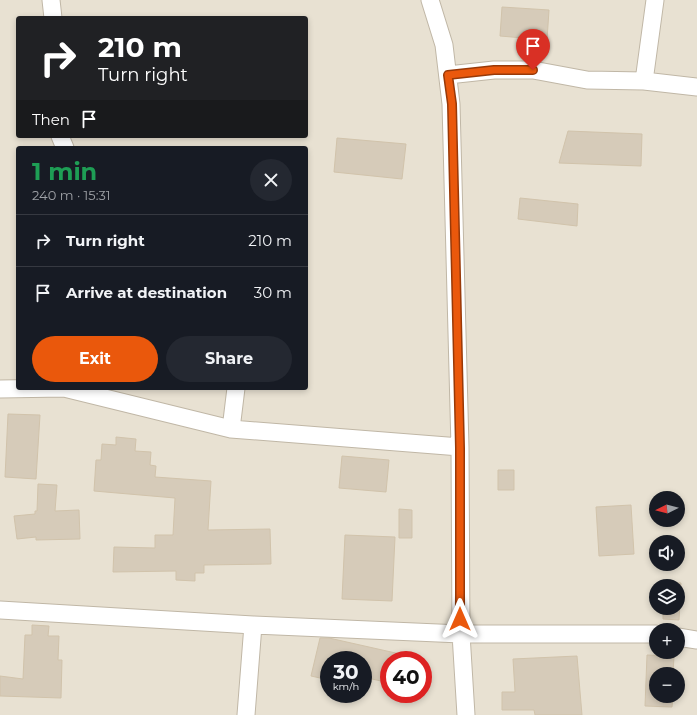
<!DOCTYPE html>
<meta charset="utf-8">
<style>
body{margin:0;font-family:Montserrat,sans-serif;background:#242831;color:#f1f3f6;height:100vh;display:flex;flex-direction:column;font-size:15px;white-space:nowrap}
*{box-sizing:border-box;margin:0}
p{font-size:13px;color:#9ea1a6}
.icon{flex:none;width:22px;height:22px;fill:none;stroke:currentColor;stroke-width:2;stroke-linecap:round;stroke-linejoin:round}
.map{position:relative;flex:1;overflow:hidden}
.sheet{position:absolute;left:16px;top:146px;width:292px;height:244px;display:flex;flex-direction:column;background:#171b24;border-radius:4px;box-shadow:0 2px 6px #0003}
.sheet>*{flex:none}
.hud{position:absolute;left:16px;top:16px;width:292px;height:122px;border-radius:4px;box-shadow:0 2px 6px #0003;background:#202124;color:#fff;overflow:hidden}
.needle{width:26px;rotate:264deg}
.buttons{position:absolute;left:649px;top:491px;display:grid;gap:8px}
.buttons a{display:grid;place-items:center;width:36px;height:36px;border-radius:50%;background:#171b24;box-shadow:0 2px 6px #0003;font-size:20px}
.speed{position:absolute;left:320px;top:651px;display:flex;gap:8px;font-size:20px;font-weight:700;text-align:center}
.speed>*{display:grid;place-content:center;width:52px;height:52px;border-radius:50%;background:#171b24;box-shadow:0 2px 6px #0003;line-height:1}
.speed small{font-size:10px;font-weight:400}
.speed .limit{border:6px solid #d22;background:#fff;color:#111}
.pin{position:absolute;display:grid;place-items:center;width:34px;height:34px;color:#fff;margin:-41px -17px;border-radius:50% 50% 50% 0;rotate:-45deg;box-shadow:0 0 4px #0007}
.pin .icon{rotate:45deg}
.me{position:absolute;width:44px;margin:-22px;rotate:0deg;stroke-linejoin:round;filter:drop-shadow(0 0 3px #0008)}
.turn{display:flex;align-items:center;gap:14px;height:84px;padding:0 16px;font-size:18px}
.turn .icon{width:52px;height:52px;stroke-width:2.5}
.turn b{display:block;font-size:28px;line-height:34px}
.then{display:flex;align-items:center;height:38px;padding:0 16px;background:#0003;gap:8px;font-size:15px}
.round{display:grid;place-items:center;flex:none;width:42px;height:42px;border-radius:21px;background:#242831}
.overview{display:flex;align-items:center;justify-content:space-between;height:68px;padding:0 16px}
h1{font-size:24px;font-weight:700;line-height:30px;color:#1e9e55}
.cta{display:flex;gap:8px;margin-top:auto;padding:8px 16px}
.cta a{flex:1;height:46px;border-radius:24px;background:#ea580c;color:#fff;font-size:16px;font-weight:700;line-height:46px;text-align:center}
.cta a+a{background:#242831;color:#f1f3f6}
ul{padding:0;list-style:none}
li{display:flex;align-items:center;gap:12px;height:52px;padding:0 16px;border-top:1px solid #363941}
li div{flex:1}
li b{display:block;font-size:15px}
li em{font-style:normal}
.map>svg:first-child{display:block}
</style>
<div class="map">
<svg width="697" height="715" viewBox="0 0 697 715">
<rect width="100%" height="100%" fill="#f3efe4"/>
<!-- residential -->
<path fill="#e8e1d2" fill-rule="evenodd" d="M0,0H697V715H0ZM18,18H306V136H18ZM18,148H306V388H18ZM656,498H678V520H656ZM656,542H678V564H656ZM656,586H678V608H656ZM656,630H678V652H656ZM329,660H363V694H329ZM389,660H423V694H389ZM656,674H678V696H656Z"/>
<!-- building -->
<path fill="#d6cbb9" stroke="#d1c3ab" d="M502,7L549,10L547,40L500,36Z
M568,131L642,134L641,166L559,163Z
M337,138L406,144L402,179L334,172Z
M520,198L578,204L577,226L518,219Z
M8,414L40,415L36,479L5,477Z
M116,437L136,439L135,451L151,452L150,465L156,466L155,477L211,481L208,530L270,529L271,564L204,565V573H195V581L176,580V571L113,572L114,547L155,548V535H173L175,498L94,491L96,460H101L102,444L116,445Z
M342,456L389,460L386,492L339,488Z
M498,470H514V490H498Z
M38,484L57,485L55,511L79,510L80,539L36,540V537L17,539L14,516L35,514V511H37Z
M631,505L634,554L599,556L596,507Z
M399,509L412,510V538H399Z
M345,535L395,537L392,601L342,599Z
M664,582L681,583L679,620L663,619V608H678V586H664Z
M32,625L49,626L48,636H59L58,660H62L61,698L0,696V676L23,679L25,635H32Z
M320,638H329L400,654L399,660H386L381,681L363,677V660H329V680L311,676Z
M647,655L674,656L673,674H656V696H673L672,707L645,706Z
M577,656L582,715H535L534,710H502V692H515L513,659Z"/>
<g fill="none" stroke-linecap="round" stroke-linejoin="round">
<!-- minor casing -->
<g stroke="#c0b7a6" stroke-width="19">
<path id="minor" d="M51,0L53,18
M430,0L444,45L451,104L460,447L461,634L466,715
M448,75L494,70H533L587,80L644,81L697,87
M644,81L655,0
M60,136L65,148
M0,389L64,388L231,429L460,447
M231,429L236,388
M0,610L253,625L461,634H656
M678,637L697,640
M246,715L253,625"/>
</g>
<!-- minor -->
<use href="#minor" stroke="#fff" stroke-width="17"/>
</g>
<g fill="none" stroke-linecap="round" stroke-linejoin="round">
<!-- route casing -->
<g stroke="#983908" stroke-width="10">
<path id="route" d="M460,619V448L452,104L448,75L494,70H533"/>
</g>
<!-- route -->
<use href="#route" stroke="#ea580c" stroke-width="7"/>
</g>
</svg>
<div class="buttons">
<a><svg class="needle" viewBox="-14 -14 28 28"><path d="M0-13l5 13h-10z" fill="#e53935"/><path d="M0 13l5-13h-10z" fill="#9ea1a6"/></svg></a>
<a><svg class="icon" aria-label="sound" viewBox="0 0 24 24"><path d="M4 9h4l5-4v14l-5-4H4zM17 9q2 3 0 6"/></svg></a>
<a><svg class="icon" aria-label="layers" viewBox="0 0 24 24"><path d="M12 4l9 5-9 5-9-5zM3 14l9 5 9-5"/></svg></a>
<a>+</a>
<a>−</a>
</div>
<div class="speed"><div>30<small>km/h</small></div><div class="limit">40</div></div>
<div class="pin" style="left:533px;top:70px;background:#d93025"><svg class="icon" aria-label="arrive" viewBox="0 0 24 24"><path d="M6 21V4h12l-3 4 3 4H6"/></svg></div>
<svg class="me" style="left:460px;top:619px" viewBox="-20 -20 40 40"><path d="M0-17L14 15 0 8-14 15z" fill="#ea580c" stroke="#fff" stroke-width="4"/></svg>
<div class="hud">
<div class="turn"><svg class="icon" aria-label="right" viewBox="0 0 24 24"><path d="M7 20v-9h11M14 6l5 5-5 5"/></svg><div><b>210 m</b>Turn right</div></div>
<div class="then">Then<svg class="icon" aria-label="arrive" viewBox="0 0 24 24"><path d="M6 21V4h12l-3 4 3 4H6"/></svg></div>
</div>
<section class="sheet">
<div class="overview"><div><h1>1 min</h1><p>240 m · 15:31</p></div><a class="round"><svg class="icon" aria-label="close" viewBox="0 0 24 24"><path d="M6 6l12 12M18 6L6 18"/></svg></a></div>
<ul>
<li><svg class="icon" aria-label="right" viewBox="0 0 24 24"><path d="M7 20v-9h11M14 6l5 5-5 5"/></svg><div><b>Turn right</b></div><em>210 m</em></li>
<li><svg class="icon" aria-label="arrive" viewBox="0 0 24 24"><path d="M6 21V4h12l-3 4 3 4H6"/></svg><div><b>Arrive at destination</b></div><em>30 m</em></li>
</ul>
<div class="cta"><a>Exit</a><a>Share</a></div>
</section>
</div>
